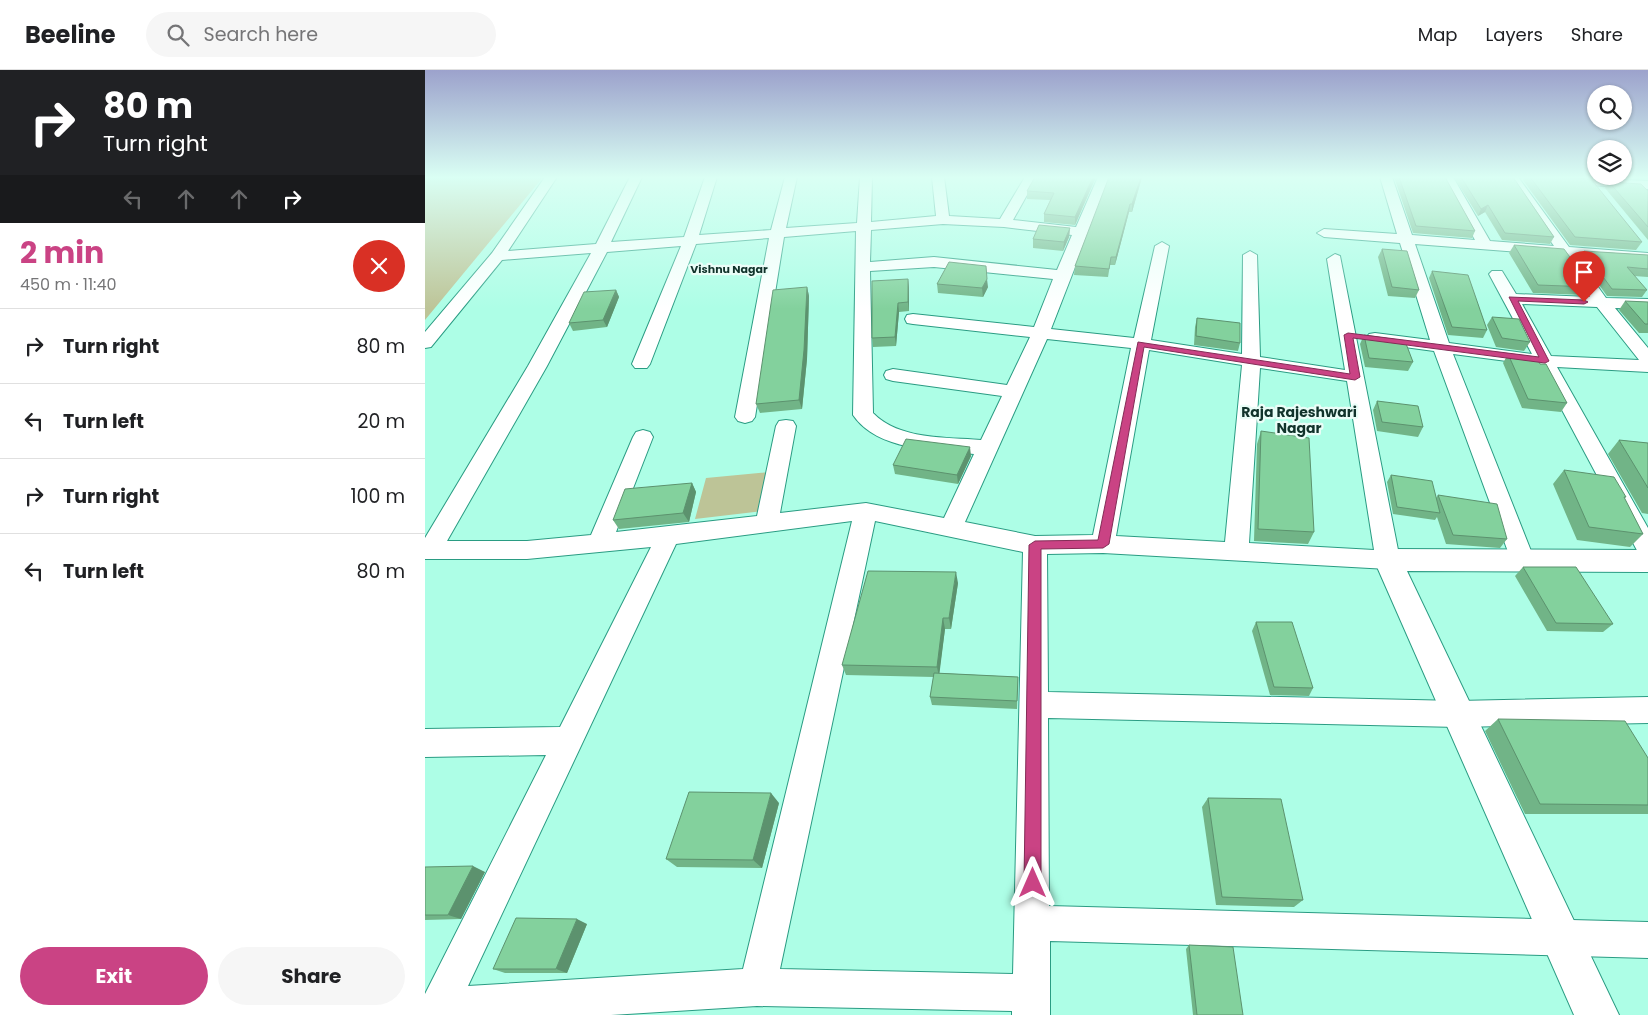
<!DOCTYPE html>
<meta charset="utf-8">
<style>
body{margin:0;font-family:Poppins,sans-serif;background:#f6f6f6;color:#202124;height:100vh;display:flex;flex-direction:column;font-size:19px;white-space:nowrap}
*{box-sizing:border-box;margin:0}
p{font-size:16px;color:#757577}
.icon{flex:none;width:28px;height:28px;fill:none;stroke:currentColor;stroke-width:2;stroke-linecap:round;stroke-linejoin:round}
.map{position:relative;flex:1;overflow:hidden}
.details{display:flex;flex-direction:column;background:#fff;width:425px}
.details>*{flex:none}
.hud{background:#202124;color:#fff;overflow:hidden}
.fabs{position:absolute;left:1162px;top:15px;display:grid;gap:10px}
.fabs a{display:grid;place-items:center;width:45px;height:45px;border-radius:50%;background:#fff;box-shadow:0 1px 4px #0004;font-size:25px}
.pin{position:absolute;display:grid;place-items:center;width:42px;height:42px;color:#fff;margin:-51px -21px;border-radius:50% 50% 50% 0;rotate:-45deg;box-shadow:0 0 5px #0007}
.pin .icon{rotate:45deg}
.me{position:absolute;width:55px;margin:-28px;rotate:0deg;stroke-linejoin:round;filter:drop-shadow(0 0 4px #0008)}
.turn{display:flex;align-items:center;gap:18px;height:105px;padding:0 20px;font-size:22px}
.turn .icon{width:65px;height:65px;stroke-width:2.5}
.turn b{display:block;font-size:35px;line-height:42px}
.lanes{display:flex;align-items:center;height:48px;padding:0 20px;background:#0003;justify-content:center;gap:25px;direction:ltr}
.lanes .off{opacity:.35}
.round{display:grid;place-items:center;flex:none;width:52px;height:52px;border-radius:26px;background:#f6f6f6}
.head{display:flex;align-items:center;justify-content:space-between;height:85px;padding:0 20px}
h1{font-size:30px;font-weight:700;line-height:38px;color:#ca4384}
.primary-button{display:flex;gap:10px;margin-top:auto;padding:10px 20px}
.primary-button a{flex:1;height:58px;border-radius:30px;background:#ca4384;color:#fff;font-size:20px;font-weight:700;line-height:58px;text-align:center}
.primary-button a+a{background:#f6f6f6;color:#202124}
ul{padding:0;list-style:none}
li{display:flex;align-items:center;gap:15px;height:75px;padding:0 20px;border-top:1px solid #e0e0e0}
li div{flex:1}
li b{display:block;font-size:19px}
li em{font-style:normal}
header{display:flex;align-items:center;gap:30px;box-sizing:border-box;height:70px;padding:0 25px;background:#fff;border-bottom:1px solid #e0e0e0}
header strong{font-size:24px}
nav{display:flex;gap:28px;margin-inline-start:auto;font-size:18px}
.search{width:350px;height:45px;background:#f6f6f6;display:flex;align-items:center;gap:12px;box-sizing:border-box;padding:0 18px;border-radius:28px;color:#757577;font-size:19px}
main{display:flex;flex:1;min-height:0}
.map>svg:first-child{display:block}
</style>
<header>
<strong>Beeline</strong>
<div class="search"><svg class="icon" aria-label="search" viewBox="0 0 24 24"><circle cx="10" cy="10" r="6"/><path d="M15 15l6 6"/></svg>Search here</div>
<nav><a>Map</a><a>Layers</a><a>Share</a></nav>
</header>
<main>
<section class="details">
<div class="hud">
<div class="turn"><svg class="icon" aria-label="right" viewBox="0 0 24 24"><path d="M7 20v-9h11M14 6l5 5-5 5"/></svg><div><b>80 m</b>Turn right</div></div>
<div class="lanes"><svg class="icon off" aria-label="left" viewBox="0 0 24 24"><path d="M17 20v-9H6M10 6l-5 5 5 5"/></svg><svg class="icon off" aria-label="ahead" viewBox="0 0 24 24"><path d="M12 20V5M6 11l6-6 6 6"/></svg><svg class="icon off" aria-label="ahead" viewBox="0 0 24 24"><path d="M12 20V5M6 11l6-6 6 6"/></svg><svg class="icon" aria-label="right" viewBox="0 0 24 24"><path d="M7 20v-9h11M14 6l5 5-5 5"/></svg></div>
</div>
<div class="head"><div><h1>2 min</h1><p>450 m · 11:40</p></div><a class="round" style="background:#d93025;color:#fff"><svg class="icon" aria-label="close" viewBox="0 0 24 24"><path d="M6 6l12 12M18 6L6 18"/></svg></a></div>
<ul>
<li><svg class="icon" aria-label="right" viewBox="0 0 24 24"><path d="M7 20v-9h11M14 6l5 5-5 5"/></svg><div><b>Turn right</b></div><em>80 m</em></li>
<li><svg class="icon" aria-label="left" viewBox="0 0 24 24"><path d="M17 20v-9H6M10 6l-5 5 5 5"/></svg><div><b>Turn left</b></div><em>20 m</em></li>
<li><svg class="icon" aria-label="right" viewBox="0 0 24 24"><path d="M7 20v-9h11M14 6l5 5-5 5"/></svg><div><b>Turn right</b></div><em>100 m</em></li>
<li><svg class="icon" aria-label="left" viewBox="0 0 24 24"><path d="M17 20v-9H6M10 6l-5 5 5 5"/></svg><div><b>Turn left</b></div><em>80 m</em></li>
</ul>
<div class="primary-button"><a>Exit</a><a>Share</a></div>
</section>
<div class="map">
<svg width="1223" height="945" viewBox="0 0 1223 945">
<rect width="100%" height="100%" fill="#adfee6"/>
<!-- green -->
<path fill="#bdc497" d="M0,107H118L0,250Z
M345,402L338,441L270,449L281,408Z"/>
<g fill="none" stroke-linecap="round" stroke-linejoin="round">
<!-- minor casing -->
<g stroke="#2a9c83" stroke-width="2">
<path id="minor" d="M120,107H132L83,181L171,174L205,107H217L186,172L259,167L280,107H292L274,165L346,160L360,107H372L361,158L432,153L435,107H447L446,152L511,146L507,107H519L524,146L575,149L600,107H612L588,150L651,157L673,107H685L626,259L709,268L730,176L737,172L744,176L726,270L817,284L818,185L825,181L832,185L835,287L920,300L902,189L910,184L915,186L975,490L972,497L963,499L678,483L622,484L623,622L1033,631L1223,627V653L1033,657L623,648L624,836L1223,852V888L625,871V945H587V941L332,936L186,945H0V924L121,685L0,687V659L135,657L226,477L102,489H0V468L103,296L166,183L77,190L6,277L0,278V262L67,183ZM518,154L579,157L647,165L632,200L509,187L445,192L446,160ZM431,161L428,345C452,381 511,380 549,384L519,448L441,433L355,443L371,356L368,351L361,350L354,351L351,356L332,446L191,462L228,367L225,362L218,360L211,362L208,367L166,465L102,471H22L122,296L182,182L256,176L207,294L210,298H222L225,294L271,174L344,168L310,347L313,351L320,353L327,351L330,347L359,167ZM509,197L628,209L609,257L488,244L482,245L480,249L482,253L488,254L605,267L582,315L468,299L461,301L459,305L461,309L468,311L577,326L556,370C521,367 474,370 448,343L445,201ZM622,269L706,278L668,465L610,466L540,452ZM724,280L817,295L800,472L691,466ZM835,298L922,311L949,480L824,473ZM427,451L318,899L43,916L251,474ZM450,451L598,482L588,904L355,899Z
M955,107H967L987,165L1050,170L1016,107H1028L1065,171L1129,176L1081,107H1093L1144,177L1223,183V191L1151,186L1181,228L1223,229V239L1190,238L1223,278V302L1132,297L1223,458V489L1215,486L1113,295L1028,284L1110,491L1107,498L1098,500L1089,498L1009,281L950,273L944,272L941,268L944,264L950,263L1005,270L975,173L899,167L892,163L899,159L972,164ZM990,174L1135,185L1165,227L1091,224L1077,201H1067L1064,204L1107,284L1024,273ZM1097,234L1172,237L1214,290L1126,286Z
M1131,107L1223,111V119L1136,113L1132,112Z"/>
</g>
<!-- tertiary casing -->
<g stroke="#2a9c83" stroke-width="2">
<path id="tertiary" d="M963,479L1223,480V502L982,501L1194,945H1149L949,490L953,482Z"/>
</g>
<!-- minor -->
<use href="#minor" fill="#fff" fill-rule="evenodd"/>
<!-- tertiary -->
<use href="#tertiary" fill="#fff" fill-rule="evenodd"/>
</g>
<!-- wall -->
<path fill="#71b487" d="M671,107L650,155L619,152V144L625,130L602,129V121Z
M717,107L707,142H704L690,195H685L683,207L649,205L650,196Z
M969,107H1020L1050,161L1047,168L988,163Z
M1029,107H1088L1129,167L1125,174L1077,170L1060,142L1053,146Z
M1100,107H1130L1217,172L1211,180L1145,175L1098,110Z
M1184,107H1202V108Z
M1184,112L1223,121V170L1180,118Z
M645,158L644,167L638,181L608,178V169Z
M1089,175L1167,217L1161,225L1108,223L1084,183Z
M957,179L994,220L990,228L963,226L953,187Z
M1159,181L1223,185V207L1209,206L1222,220L1217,227L1182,226L1155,188Z
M1007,201L1062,260L1058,268L1023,265L1004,208Z
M483,209L484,218V241L474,242L471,276L448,277L447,268Z
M512,214L563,217L558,227L513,223Z
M382,217L384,226L382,289L377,339L335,343L331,334Z
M191,220L194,227L182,257L148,261L144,253Z
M1200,231L1223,232V263H1214L1194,240Z
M1067,247L1105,272L1099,281L1071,277L1062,255Z
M772,248L815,273L813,281L769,275L770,257Z
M939,265L988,292L983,301L940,297L935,274Z
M1083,284L1115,294L1142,333L1136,342L1097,338L1078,293Z
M952,331L998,357L993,367L952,361L948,340Z
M836,361L889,462L883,474L829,471L832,374Z
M1194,370L1223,373V444L1217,443L1183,384Z
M546,386L533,414L470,404L468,395Z
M1139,400L1201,427L1199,428L1218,464L1205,477L1152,470L1128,414Z
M966,405L1011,428L1013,425L1082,469L1075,478L1021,474L1012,447L1010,450L968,444L962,412Z
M267,413L271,422L264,452L194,459L188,450Z
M1098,497L1188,554L1178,562L1122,561L1090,506Z
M533,513L526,559H520L514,603L593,607L592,639L507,635L505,627L509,607L421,605L417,595Z
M831,552L888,618L884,626L845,625L827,561Z
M1073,649L1223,688V744H1100L1060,661Z
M783,728L878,830L869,837L791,835L777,737Z
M354,733L337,798L252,797L241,789Z
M0,797L60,802L36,849L0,850Z
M162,854L142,903H80L68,899Z
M764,875L818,945H768L761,879Z"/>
<!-- shaded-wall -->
<path fill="#5c926e" d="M668,107H671L650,155V147Z
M716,107H717L707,142V134Z
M705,134L704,142L690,195L691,187Z
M1063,135L1060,142L1053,146L1056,139Z
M645,158L644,167L638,181L639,172Z
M483,209L484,218V241L483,232Z
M562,209L563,217L558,227L557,218Z
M382,217L384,226L382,289L377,339L374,330Z
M191,220L194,227L182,257L178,250Z
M473,233L474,242L471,276L470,267Z
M545,377L546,386L533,414L532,405Z
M267,413L271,422L264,452L258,443Z
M531,502L533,513L526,559L524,548Z
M518,548L520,559L514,607L512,597Z
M346,723L354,733L337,798L328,790Z
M48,796L60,802L36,849L23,845Z
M152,849L162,854L142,903L131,899Z"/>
<!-- building -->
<path fill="#83d19d" stroke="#5c926e" d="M610,107H668L650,147L619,144L629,123L602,121Z
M684,107H716L707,134H705L691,187H686L684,199L650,196Z
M974,107H1020L1050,161L991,156Z
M1036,107H1088L1129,167L1080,163L1063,135L1056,139Z
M1105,107H1130L1166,109L1217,172L1150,167Z
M1184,112L1216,114L1223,121V157Z
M614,155L645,158L639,172L608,169Z
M1089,175L1139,179L1167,217L1113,215Z
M957,179L982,181L994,220L967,217Z
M1159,181L1223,185V199L1202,197L1222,220L1187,219Z
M524,192L561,196L562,209L557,218L512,214Z
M1007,201L1043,205L1062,260L1027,257Z
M483,209V232L473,233L470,267L447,268V211Z
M382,217L379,280L374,330L331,334L348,220Z
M191,220L178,250L144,253L159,222Z
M1200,231L1223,232V254H1220Z
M1067,247L1094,249L1105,272L1077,268Z
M772,248L815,253V273L771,266Z
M939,265L980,271L988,292L944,288Z
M1083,284L1112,288L1115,294H1121L1142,333L1103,329Z
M952,331L993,336L998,357L957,352Z
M836,361L884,368L889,462L833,459Z
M481,369L545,377L532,405L468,395Z
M1194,370L1223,373V418Z
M1139,400L1189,407L1201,427H1199L1218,464L1164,457Z
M966,405L1007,411L1015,443L972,437Z
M267,413L258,443L188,450L200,419Z
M1013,425L1072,434L1082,469L1028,465Z
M1098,497H1151L1188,554L1131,553Z
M443,501L531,502L524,548H518L512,597L417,595Z
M831,552H867L888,618L849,617Z
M509,603L593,607L592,631L505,627Z
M1073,649L1200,651L1223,688V735L1115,734Z
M264,722L346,723L328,790L241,789Z
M783,728L856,729L878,830L797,827Z
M48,796L23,845H0V797Z
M91,848L152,849L131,899H68Z
M764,875L808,877L818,945H772Z"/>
<!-- sky -->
<linearGradient id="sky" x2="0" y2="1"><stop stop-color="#9ca2cc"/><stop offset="0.45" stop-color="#dafff4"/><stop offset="1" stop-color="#dafff4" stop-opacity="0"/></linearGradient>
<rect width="1223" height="239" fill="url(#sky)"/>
<!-- route -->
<path fill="#ca4384" stroke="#832c56" d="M1084,227L1159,230L1163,232L1159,234L1093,231L1124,291L1120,293L928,268L935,307L930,310L719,277L684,474L678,478L616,479V813L613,819L608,821L602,819L599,813L604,475L610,471L673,470L713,272L925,304L919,265L923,263L1114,287Z"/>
<g text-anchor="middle" stroke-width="4.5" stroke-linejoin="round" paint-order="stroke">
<!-- far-neighbourhood labels -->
<g font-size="11" font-weight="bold" fill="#11332b" stroke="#eafdf7">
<text x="304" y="203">Vishnu Nagar</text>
</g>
<!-- neighbourhood labels -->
<g font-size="14" font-weight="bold" fill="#11332b" stroke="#eafdf7">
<text x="874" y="347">Raja Rajeshwari<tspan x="874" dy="16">Nagar</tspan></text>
</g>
</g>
</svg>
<div class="fabs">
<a><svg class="icon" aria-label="search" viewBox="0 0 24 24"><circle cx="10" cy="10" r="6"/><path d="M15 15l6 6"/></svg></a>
<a><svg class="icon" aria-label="layers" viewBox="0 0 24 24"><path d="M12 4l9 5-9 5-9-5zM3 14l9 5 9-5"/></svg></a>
</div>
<div class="pin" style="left:1159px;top:232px;background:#d93025"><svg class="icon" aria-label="arrive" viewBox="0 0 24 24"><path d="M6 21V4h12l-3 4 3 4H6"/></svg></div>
<svg class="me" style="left:608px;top:813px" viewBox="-20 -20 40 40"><path d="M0-17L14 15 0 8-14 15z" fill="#ca4384" stroke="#fff" stroke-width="4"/></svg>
</div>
</main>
